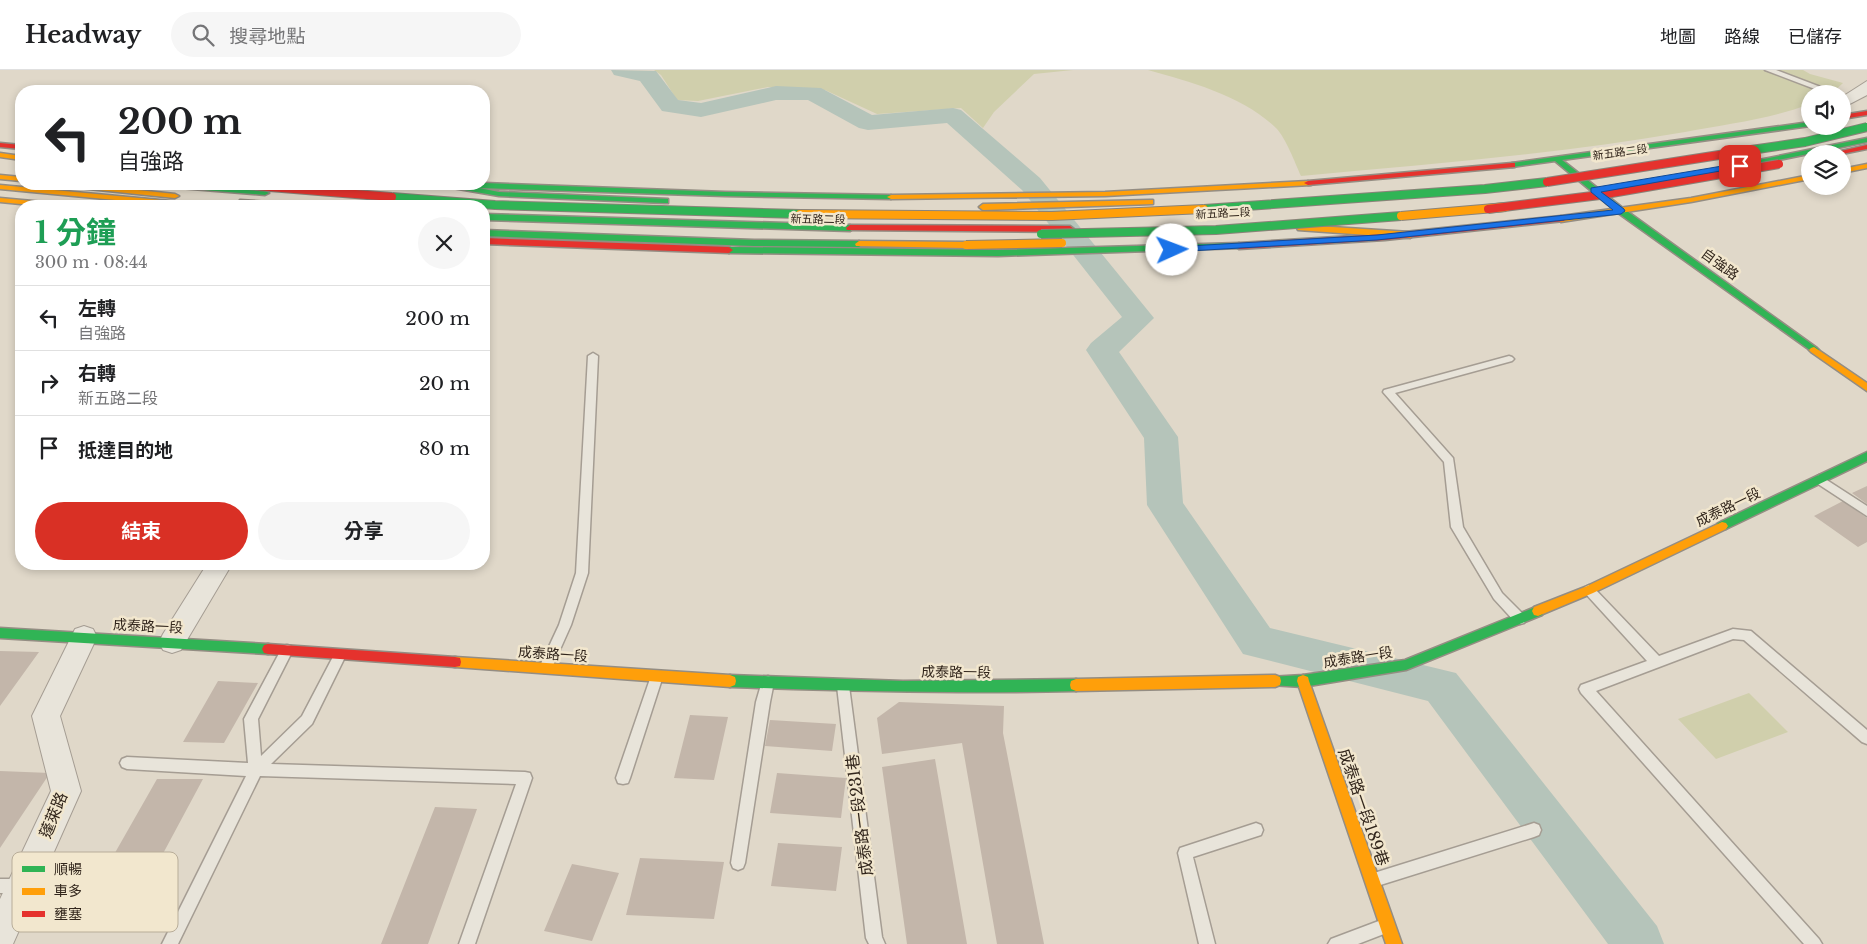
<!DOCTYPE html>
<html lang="zh-TW">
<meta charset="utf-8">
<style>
body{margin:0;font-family:"Libre Baskerville","Noto Sans TC",serif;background:#f6f6f6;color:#202124;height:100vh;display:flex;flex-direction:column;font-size:19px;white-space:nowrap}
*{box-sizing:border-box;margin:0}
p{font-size:16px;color:#757577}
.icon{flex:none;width:28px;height:28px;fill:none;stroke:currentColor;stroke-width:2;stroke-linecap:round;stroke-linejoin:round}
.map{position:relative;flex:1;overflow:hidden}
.details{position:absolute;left:15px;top:130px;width:475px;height:370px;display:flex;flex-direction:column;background:#fff;border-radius:20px;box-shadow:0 2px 8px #0003}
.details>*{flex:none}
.hud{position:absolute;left:15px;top:15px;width:475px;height:105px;border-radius:20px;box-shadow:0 2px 8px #0003;background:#fff;color:#202124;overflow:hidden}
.controls{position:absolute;left:1801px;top:15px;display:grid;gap:10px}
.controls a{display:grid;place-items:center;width:50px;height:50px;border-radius:50%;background:#fff;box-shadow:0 2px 8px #0003;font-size:25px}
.pin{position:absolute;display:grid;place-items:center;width:42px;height:42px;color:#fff;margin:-21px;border-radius:10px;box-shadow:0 2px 8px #0006}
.me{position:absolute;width:55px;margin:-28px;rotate:88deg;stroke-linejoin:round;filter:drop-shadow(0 0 4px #0008)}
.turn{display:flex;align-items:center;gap:18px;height:105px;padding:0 20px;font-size:22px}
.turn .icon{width:65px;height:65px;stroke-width:2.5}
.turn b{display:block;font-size:35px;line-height:42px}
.round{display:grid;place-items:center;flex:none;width:52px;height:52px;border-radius:26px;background:#f6f6f6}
.head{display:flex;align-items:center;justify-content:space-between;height:85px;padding:0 20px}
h1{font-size:30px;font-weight:700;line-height:38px;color:#1e9e55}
.button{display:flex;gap:10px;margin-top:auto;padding:10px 20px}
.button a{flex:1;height:58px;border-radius:30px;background:#d93025;color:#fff;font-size:20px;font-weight:700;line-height:58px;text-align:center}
.button a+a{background:#f6f6f6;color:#202124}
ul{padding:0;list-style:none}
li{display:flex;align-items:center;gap:15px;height:65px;padding:0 20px;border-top:1px solid #e0e0e0}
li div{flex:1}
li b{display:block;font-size:19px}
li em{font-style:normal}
header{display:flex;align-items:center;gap:30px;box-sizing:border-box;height:70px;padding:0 25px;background:#fff;border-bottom:1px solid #e0e0e0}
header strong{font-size:24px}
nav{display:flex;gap:28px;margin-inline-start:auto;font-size:18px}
.search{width:350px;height:45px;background:#f6f6f6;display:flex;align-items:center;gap:12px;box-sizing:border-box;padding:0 18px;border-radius:28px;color:#757577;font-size:19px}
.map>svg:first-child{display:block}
</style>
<header>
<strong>Headway</strong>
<div class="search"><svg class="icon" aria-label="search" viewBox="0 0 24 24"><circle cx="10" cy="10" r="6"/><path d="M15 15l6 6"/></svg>搜尋地點</div>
<nav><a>地圖</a><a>路線</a><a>已儲存</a></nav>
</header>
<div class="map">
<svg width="1867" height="874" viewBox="0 0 1867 874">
<rect width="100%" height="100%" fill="#e0d8c9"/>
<!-- green -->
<path fill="#d0cfac" d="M654,0H1073L1034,4L994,42L983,58L961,38L877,44L825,20L768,17L698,31L677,30L661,5Z
M1148,0H1803L1810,4L1843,13L1831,24H1810V34C1770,49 1727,54 1685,62C1558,84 1429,94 1301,106C1295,93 1286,68 1276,58C1243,26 1191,12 1148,0Z
M1749,623L1788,662L1716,689L1678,649Z"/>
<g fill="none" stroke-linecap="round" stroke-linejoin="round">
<!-- river -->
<path fill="#b5c4ba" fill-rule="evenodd" d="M611,0L656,1L678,30L701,33L776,16L821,18L872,45L953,38L961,40L1040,108L1154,248L1119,282L1178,367L1183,433L1270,558L1456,603L1657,856L1664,874H1608L1428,631L1243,584L1147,435L1144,368L1086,280L1091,273L1122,247L1022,120L947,53L868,60L859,58L808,30H776L701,47L662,41L640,11L614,5Z"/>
</g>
<!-- building -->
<path fill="#c3b6aa" d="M1867,416V434L1852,423Z
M1843,431L1867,448V472L1858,477L1814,446Z
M0,581L39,582L0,636Z
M218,611L258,613L224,673L183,672Z
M899,632L1004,636L1003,663L1044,874H997L962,673L882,684L877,648Z
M690,645L728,647L714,710L674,708Z
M770,650L836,654L832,681L765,676Z
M935,689L967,874H907L882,697Z
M0,701L50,703L0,778Z
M777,703L846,708L841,748L770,743Z
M157,709H203L129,847L79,846Z
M435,737L477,739L428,874H381Z
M778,773L842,777L836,821L771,816Z
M640,788L724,792L714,849L626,845Z
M572,794L619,803L592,871L544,861Z"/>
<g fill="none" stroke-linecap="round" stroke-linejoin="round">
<!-- lane casing -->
<g stroke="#a59d93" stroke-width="3">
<path id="lane" d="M1765,0H1776L1839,24H1828Z
M593,283L598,286L588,503L571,555L550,602L545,603L540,602L539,598L559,555L576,503L588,286Z
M1509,286L1512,287L1514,289L1512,291L1395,323L1453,388L1463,457L1502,523L1524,545L1526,549L1524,553L1520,554L1516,553L1494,529L1451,457L1444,392L1383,322L1384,320Z
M1819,405L1867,436V446L1815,412L1814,409Z
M1589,515L1593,517L1659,586L1733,559L1751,561L1867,660V674L1862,672L1744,570L1733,569L1596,621L1819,869L1822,874H1804L1581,623L1579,619L1581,615L1647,591L1585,523L1583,520L1585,517Z
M287,575L291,576L293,580L258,649L261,686L302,646L336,581L340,580L344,581L346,585L312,654L271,694L525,702L530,703L532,708L475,874H459L516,714L260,706L178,874H162L246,706L127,699L122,697L120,693L122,689L127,687L248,693L244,649L283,576Z
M657,601L662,602L663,606L630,708L628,713L623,714L618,713L616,708L651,606L652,602Z
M768,606L773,608L774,612L770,632L745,793L743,798L738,800L733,798L731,793L756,632L763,608Z
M843,610L848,612L849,616L882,867L885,874H869L866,868L837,616L838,612Z
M1256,753L1261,755L1263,760L1261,765L1193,787L1215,874H1199L1178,783L1180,778Z
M1534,753L1539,755L1541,760L1539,765L1534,767L1374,817L1369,815L1367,810L1369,805L1374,803Z
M0,809H20L25,811L27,816L25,821L20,823H0Z
M1384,849L1389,852L1392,857L1389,862L1358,874H1328L1331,869Z"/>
</g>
<!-- street casing -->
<g stroke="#a59d93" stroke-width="2">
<path id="street" d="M1867,11V25L1842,38V27Z
M207,494H232L181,580L172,583L163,580L159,572L163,564Z
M84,556L93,559L97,567L60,646L81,721L13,874H0V829L51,721L32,646L75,559Z"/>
</g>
<!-- fast casing -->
<g stroke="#948d83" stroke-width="3">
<path id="fast" d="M1810,52V56L1562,90L1624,139L1817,278L1819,280L1817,282L1814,283L1618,143L1555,91L1512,97L1508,95L1512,93Z
M1867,68V72L1749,96L1745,94L1749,92Z
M484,113L725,122L891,125L895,127L891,129L725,126L479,118L499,122L668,129V133H665L499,126L441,116L437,114Z
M151,114H182L265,121L269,123L265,125L155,116Z
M240,130L298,134L302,136L243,134L239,132Z
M484,144L850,155L854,158L850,161L484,150Z
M484,160L754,170L859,171L863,174L859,177L754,176L484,166Z
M1239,173L1243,176L1242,178L998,186L729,183L725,180L729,177L998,180Z
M1867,382V391L1726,459H1718L1716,456L1718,453Z
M1538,536L1542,537L1544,541L1542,545L1406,600L1303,617L1270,615L1269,611L1270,607L1303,605L1405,590Z
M0,558L268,574L272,575L274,579L272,583L268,584L0,568Z
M730,605L903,611L1076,609L1081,611L1082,615L1081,619L1076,621C961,624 845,621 730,617L725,615L724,611L725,607Z"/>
</g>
<!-- slow casing -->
<g stroke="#948d83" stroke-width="3">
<path id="slow" d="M0,83L21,86V90L0,87Z
M1867,94V98L1842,103V99Z
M0,105L21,107V111L0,109Z
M1810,105V109L1691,132L1561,152L1557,149L1561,146L1691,128Z
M1308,111L1312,113L1311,115L1105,126L891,129L887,127L891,125L1105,122Z
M56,114H81L175,124L179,126L175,128L60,116Z
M0,115L203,134L207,136H179L0,119Z
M0,128L65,134L69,136H41L0,132Z
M1150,130H1153V134L983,140L979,137L983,134Z
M1301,155L1410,162L1414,165L1410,168L1298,160L1297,158Z
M859,171L966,172L970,175L966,178L856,176L855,174Z
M1814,277L1867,313V321L1811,282L1809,280L1811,278Z
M1722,452L1726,453L1728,456L1726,459L1593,523L1538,546L1534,545L1532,541L1534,537L1585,517Z
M455,587L730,605L735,607L736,611L735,615L730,617L455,597L450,596L449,592L450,588Z
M1275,605L1280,607L1281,611L1280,615L1275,617L1076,621L1071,619L1070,615L1071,611L1076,609Z
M1303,605L1308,607L1309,611L1402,874H1386L1297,611L1298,607Z"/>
</g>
<!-- jam casing -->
<g stroke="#948d83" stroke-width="3">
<path id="jam" d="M1867,41V45L1842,49V45Z
M0,73L21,75V79L0,77Z
M1867,75V79L1842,84H1828Z
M1512,93H1515V97L1308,115L1304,113L1308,111Z
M1561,146L1565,149L1564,151L1385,170L1239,179L1235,176L1239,173L1385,164Z
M850,155L1070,156L1074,159L1070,162L847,160L846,158Z
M484,168L729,177L733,180L729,183L484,174Z
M268,574L455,587L460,588L461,592L460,596L455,597L268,584L264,583L262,579L264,575Z"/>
</g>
<!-- lane -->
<use href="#lane" fill="#e8e4da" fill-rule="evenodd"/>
<!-- street -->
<use href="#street" fill="#e8e4da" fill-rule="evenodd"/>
<!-- fast -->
<use href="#fast" fill="#30b455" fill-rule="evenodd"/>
<!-- slow -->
<use href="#slow" fill="#ff9f0a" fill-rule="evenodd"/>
<!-- jam -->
<use href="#jam" fill="#e5322d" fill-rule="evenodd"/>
<!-- fast-bridge casing -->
<g stroke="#8a8379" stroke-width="10" stroke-linecap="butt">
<path id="fast-bridge" d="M1751,80L1805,72L1867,57
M392,127L495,135L800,144
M1204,139L1485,119L1547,112
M1041,164L1216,160L1401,146"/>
</g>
<!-- slow-bridge casing -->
<g stroke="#8a8379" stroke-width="10" stroke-linecap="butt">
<path id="slow-bridge" d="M800,144L1052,146L1204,139
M1401,146L1506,137
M966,175L1062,173"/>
</g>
<!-- jam-bridge casing -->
<g stroke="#8a8379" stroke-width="10" stroke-linecap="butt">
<path id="jam-bridge" d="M1547,112L1751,80
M234,114L392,127
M1488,139L1600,125L1779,94"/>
</g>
<!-- fast-bridge -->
<use href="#fast-bridge" stroke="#30b455" stroke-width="8"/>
<!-- slow-bridge -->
<use href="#slow-bridge" stroke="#ff9f0a" stroke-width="8"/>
<!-- jam-bridge -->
<use href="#jam-bridge" stroke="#e5322d" stroke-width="8"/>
</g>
<!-- route -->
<path fill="#1a73e8" stroke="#114b97" d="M1740,93L1744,96L1743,97L1601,122L1624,139L1625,141L1621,144L1377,170L1172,182L1168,180L1172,177L1377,165L1613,140L1591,122V118Z"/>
<g text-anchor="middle" stroke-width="5" stroke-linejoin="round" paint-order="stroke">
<!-- far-street labels -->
<g font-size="11" fill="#32261c" stroke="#f2e7ce">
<text transform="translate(1620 82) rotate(-8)" y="4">新五路二段</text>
<text transform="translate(1223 143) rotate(-3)" y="4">新五路二段</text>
<text transform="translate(818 149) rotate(1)" y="4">新五路二段</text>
</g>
<!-- street labels -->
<g font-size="14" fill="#32261c" stroke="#f2e7ce">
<text transform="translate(1720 194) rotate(36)" y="5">自強路</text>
<text transform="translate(1728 437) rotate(-26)" y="5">成泰路一段</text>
<text transform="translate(148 556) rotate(3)" y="5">成泰路一段</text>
<text transform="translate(553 584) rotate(4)" y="5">成泰路一段</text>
<text transform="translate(1358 587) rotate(-9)" y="5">成泰路一段</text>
<text transform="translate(956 602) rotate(1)" y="5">成泰路一段</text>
</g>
<!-- near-street labels -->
<g font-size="16" fill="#32261c" stroke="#f2e7ce">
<text transform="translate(1364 737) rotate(71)" y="6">成泰路一段189巷</text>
<text transform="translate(53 745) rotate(-68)" y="6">蓬萊路</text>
<text transform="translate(859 745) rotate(-97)" y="6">成泰路一段231巷</text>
</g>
</g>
<!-- legend -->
<rect x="12" y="782" width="166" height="80" rx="8" fill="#f2e7ce" stroke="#b8ad99" stroke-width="1"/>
<rect x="22" y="796" width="23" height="6" fill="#30b455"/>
<rect x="22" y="818" width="23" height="7" fill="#ff9f0a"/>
<rect x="22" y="841" width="23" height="6" fill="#e5322d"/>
<g font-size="14" fill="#32261c">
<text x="54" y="804">順暢</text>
<text x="54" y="826">車多</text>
<text x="54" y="849">壅塞</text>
</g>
</svg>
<div class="controls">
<a><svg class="icon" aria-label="sound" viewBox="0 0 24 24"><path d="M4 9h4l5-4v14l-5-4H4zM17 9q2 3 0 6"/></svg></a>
<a><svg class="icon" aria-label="layers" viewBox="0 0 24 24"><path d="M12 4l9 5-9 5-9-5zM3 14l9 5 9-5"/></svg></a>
</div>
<div class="pin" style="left:1740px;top:96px;background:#d93025"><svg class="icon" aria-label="arrive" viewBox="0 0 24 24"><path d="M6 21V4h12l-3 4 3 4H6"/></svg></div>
<svg class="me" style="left:1172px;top:180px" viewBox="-20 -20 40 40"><circle r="19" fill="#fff"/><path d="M0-13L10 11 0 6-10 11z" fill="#1a73e8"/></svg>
<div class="hud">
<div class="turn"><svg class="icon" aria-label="left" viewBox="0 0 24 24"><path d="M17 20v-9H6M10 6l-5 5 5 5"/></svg><div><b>200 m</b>自強路</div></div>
</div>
<section class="details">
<div class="head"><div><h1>1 分鐘</h1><p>300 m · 08:44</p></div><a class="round"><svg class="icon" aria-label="close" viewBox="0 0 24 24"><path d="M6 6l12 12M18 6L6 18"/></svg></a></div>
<ul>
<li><svg class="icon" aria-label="left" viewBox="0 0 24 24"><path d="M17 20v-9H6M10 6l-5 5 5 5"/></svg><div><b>左轉</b><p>自強路</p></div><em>200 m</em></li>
<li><svg class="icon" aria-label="right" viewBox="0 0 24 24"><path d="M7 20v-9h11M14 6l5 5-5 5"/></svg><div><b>右轉</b><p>新五路二段</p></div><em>20 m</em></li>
<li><svg class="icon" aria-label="arrive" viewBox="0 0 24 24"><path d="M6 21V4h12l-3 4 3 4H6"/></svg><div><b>抵達目的地</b></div><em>80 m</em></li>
</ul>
<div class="button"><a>結束</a><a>分享</a></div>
</section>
</div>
